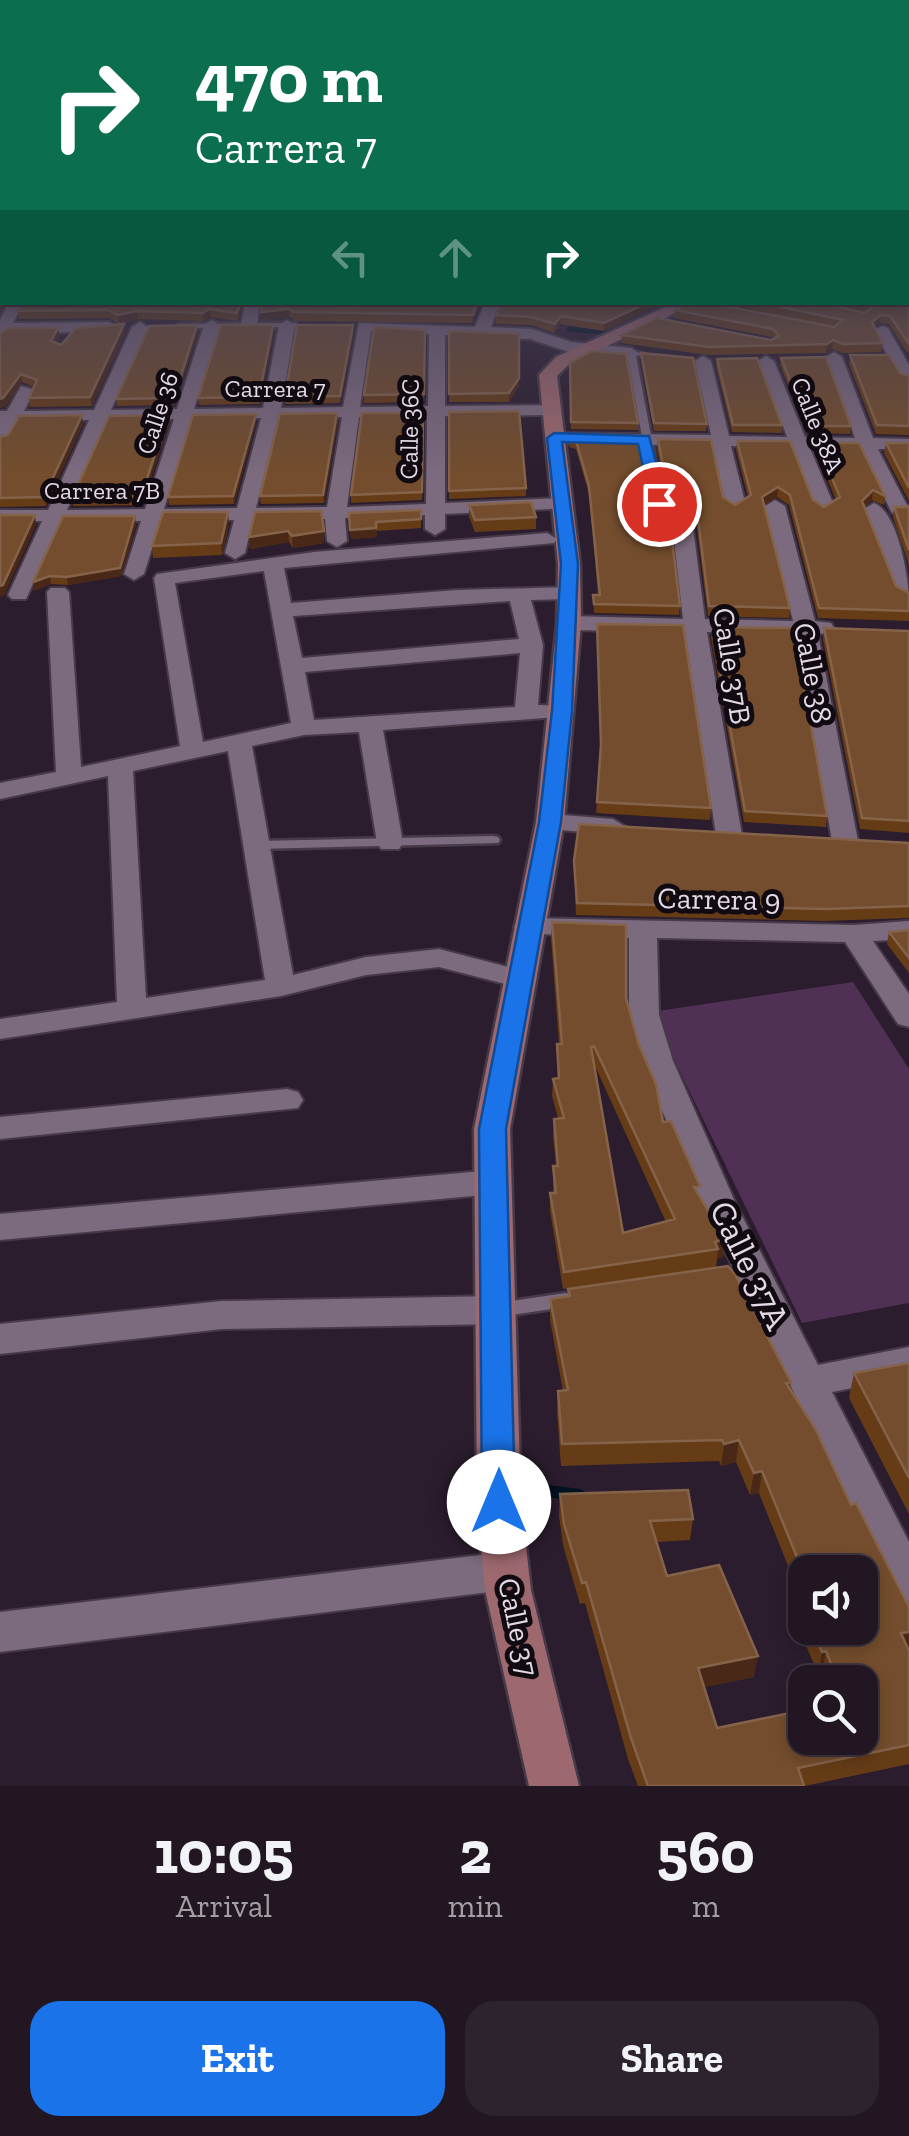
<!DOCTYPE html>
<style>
body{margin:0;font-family:"Zilla Slab",serif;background:#2d232f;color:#f1f3f6;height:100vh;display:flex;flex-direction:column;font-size:38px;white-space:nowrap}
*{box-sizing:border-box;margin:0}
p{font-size:32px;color:#a29fa5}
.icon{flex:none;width:55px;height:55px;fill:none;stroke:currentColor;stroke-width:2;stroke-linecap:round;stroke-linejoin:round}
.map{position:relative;height:1786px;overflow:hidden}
.side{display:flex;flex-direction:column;background:#211622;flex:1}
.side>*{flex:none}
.guide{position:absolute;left:0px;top:0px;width:910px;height:305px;box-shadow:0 5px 15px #0003,0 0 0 2px #3e3540;background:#0b6e4f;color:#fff;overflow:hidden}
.fabs{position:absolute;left:788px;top:1555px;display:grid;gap:20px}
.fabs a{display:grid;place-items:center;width:90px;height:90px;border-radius:20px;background:#211622;box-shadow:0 5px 15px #0003,0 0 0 2px #3e3540;font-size:50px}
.pin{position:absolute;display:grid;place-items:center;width:85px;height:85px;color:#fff;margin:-42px;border:5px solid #fff;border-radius:50%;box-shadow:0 2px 10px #0007}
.me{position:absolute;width:110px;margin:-55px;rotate:0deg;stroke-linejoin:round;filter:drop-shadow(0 0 8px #0008)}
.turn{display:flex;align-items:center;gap:35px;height:210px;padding:0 30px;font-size:45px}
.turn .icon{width:130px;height:130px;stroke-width:2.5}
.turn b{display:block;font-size:70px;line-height:85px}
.lanes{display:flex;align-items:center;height:95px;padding:0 30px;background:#0003;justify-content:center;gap:50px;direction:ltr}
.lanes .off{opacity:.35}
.eta{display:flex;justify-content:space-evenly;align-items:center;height:170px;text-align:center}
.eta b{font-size:60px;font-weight:700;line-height:70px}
.action{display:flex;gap:20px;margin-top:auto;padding:20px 30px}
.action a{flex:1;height:115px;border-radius:30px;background:#1a73e8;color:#fff;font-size:40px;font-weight:700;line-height:115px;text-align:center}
.action a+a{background:#2d232f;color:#f1f3f6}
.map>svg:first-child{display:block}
</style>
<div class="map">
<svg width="909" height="1786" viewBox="0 0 909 1786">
<rect width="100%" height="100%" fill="#2c1d2e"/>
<!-- green -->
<path fill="#513056" d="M853,982L909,1069V1303L802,1323L651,1012Z"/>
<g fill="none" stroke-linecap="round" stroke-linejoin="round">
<!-- stream-far1 -->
<path stroke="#011221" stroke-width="5" d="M569,329L611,333"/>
<!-- stream -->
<path stroke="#011221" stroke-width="12" d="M523,1488L579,1495"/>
<!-- service casing -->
<g stroke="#463a48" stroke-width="5">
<path id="service" d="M293,323H296V327L180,328L176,326L180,324Z
M631,351L645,354L636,356L664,504L659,507L654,504L627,353Z
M493,836L498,837L500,840L498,843L257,849L250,845L257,841Z
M566,1293L572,1295L575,1300L572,1305L566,1307L498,1317L492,1315L489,1310L492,1305L498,1303Z"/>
</g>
<!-- minor casing -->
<g stroke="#463a48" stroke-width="4">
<path id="minor" d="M9,302H24L13,323L109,322L117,327L109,332L9,333L0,339V320Z
M245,302H260L257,325L249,330L241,325Z
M485,302H500L491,327L532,329L571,342L631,348L639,353L631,358L569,352L530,339L445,335V406L551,405L560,410L551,415L445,416V503L563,498L573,504L570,508L445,514V529L435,535L425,529V515L345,518L347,541L337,547L327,541L325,519L253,520L245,553L235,559L225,553L234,520H161L144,574L134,580L124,574L141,521H62L26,599H12L8,595L42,521L0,522V510H48L89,420L18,421L6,442L0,443V411H7L21,386L35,390L24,411L94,410L132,327L140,322L148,327L111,410L177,409L204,325L212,320L220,325L194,409L263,408L279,325L287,320L295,325L281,408L343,407L359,323L475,327ZM371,331L429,334L428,406L360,407ZM342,417L327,507L256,508L278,418ZM359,417H427L426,504L347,507ZM261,418L237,508L164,509L191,419ZM174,419L145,509L67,510L107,420Z
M882,326L888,328L909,365V384L901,379L874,331Z
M834,352L842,357L873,438L909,439V449H878L909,509L906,513H892L860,449L810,448L835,508L825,514L815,508L792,447L731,446L746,506L736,512L726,506L713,446L554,443L545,438L554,433L711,435L695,361L703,356L711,361L729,436L787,437L758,361L766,356L774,361L805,437L855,438L826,357Z
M680,499L690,505L705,619L793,621L765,506L775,500L785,506L815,621L831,623L834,628L831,633L818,634L858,841L854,847H836L832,841L796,634L707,632L742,835L729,843L716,835L685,632L569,630L558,623L569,616L683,619L670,505Z
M874,503C898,512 909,578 909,601L898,595L864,509Z
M547,533L557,539L554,543L284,568L291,603L457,590L569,587L580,593L569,599L531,600L543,645L538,705L570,706L574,711L570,716L383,730L403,843L399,849H381L377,843L359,732L304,735L252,746L293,975L366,957L439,949L531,973L536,979L531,985L521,988L439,967L366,975L281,996L0,1039V1019L117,1002L108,776L0,799V783L56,772L47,592L51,588H65L69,592L81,767L180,746L154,578L157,574L314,552ZM264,571L291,723L203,742L175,583ZM510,601L519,639L302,658L293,616ZM520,653L515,707L314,720L305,672ZM228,751L265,980L146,998L133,771Z
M550,814L613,819L626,827L613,835L541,828L537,822L541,816Z
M528,918L854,925L909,921V939L873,941L909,994V1027L898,1024L845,942L657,938L659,1015L673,1061L736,1204L818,1365L909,1347V1377L832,1392L909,1542V1604L894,1598L702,1204L641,1061L629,1015V938L518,933L514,927L518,921Z
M287,1089L298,1092L303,1100L298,1108L0,1139V1117Z
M494,1170L506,1173L511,1182L506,1191L494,1194L0,1240V1214Z
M497,1296L510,1300L515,1310L510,1320L497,1324L222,1329L0,1354V1324L222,1301Z
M506,1552L521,1558L527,1571L521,1584L506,1590L0,1652V1612Z"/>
</g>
<!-- secondary casing -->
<g stroke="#463a48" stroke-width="5">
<path id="secondary" d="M676,302H698L568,365L557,376L580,564L581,623L564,822L510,1129L521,1503L531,1590L579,1786H529L485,1590L477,1503L474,1129L536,822L557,623L558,564L539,375L556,357Z"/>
</g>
<!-- service -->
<use href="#service" fill="#7c6a7e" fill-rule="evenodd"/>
<!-- minor -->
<use href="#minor" fill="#7c6a7e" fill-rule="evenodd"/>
<!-- secondary -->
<use href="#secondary" fill="#9d696e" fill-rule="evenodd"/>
</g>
<!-- wall -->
<path fill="#663c17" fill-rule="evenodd" d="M909,288V353L906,351L889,324L880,323L874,327L883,343L881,352L842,353L832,349L826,353L709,355L621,343L622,335L771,340L773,339L772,337L674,318L675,310L834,327L718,302H820L865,313L866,312L831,302H908Z
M22,302H244L238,321L210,317L203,321L138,319L119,324L109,318L19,319L18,311Z
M262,302H481L472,323L295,321L289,317L261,321Z
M501,302H666L604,331L560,324L554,333L532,325L496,324V315Z
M197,325L198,332L174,405L117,406L116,399Z
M58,328L59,336L55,343L61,345L125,333L92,406L30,407L29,398L34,387L22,382L5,407L0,333Z
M425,330L424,402L364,403V395Z
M449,331L519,386L509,402H449Z
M274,332L260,404L199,405L198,398Z
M354,332L340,403L285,404V397Z
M641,353L707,424L706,431H654L641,360Z
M850,355L909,376V435L876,434L849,364Z
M781,358L851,426L850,434L808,433L780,365Z
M717,359L782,425V433L732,432L716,366Z
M570,363L638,423V430L571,429Z
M449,412L526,488V496L449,499Z
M337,413L338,421L324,503L261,504L260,496Z
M423,413L422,500L351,503V495Z
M256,414V422L234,504L169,505L168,497Z
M168,415L169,423L142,505L73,506L72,498Z
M83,424L46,506L0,507V437Z
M570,439L641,440L651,496L658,502L667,498L657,449L658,439L723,497L735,505L748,497L736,450L737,441L824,507L836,500L816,452L817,443L885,496L884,505L872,500L864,507L896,586L909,593V621L818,618L789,505L777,497L764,505L790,608L789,618L708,616L694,505L682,496L668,503L680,606L679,615L594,613L593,595H598L589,494L576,449L569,447Z
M886,443H909V501L884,453Z
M469,505L536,517V529L475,532L469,517Z
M909,505V570L908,562L893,517L894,507H908Z
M421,510V528L376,531L377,537L351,539L349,513Z
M255,512L324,531V543L293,548L289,542L250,549L249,537Z
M229,524L222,555L153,558L152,546Z
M136,525L121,576L68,585L51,584L34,591L33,582Z
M597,624L711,808L710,820L596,813L601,753Z
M712,627L827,816L826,827L744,822L711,637Z
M824,628L909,631V833L860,829L823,639Z
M909,843V918L824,921L576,915L574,861Z
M552,922L626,998L639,1045L663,1122L699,1195L725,1239L723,1257L717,1259L716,1267L563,1289L550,1211V1193H553V1166H556L553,1136L554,1119L558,1118L552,1096L553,1079L558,1078L557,1044H559L551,938ZM595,1066L666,1222L623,1233Z
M909,930V973L887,944L889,932Z
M568,1289L791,1382L790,1388L851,1505L909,1607V1764L805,1786H638L628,1759L585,1603L580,1604L563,1545L559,1516L560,1494L693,1519L690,1540L656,1542L667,1576L754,1677L704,1687L717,1728L860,1738V1682H825L822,1673H818L803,1639L793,1609L797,1588L759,1493L750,1495L736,1462L721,1466L719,1461L561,1466L557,1412L558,1391H563L550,1320V1299L568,1297ZM805,1572L860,1628H805Z
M909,1363V1514L849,1398L854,1373Z"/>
<!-- shaded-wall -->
<path fill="#492817" d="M2,299V302H6L0,314V303Z
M241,302H244L238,321L237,313Z
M478,302H481L472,323L473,315Z
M649,302H666L604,331V323Z
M209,309L210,317L203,321V313Z
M289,309V317L261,321V312Z
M137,311L138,319L119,324L118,315Z
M881,315L880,323L870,330L872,322Z
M561,316L560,324L554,333L555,324Z
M124,324L125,333L92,406L90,397Z
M197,325L198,332L174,405V398Z
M273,325L274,332L260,404L259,397Z
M353,325L354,332L340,403V396Z
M58,328L59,336L52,350L51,341Z
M833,340L832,349L826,353L827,344Z
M21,374L22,382L5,407L0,408V399Z
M519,378V386L509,402V393Z
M337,413L338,421L324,503L323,495Z
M256,414V422L234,504L233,496Z
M82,415L83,424L46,506L44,497Z
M168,415L169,423L142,505L141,497Z
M683,486L682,496L668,503V493Z
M778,487L777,497L761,507L762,497Z
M873,490L872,500L861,510L862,501Z
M228,512L229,524L222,555L221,543Z
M35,515L36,525L4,596L0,597V586Z
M135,516L136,525L121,576L68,585L67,577Z
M376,528L377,537L351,539L350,530Z
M288,531L289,542L250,549L249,537Z
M324,531V543L293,548L292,536Z
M50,576L51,584L34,591L33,582Z
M725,1239L723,1257L717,1259L718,1249L715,1242Z
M739,1440L736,1462L721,1466L724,1444Z
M762,1471L759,1493L750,1495L754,1473Z
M909,1632V1651L901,1633Z
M826,1651L822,1673H818L822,1652Z
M758,1656L754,1677L695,1689L698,1668Z"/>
<!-- building -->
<path fill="#734d2d" stroke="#85634a" stroke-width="2.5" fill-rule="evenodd" d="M0,239H2V299L0,303Z
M908,255H909V278H908Z
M908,288H909V344L890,316L881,315L872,322L883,343L843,344L833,340L827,344L709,347L622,335L657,318L771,340L779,336L773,329L675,310L689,302H705L834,327L843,320L757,302H820L865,313L873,306L861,302H908Z
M22,302H241L237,313L209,309L203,313L137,311L118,315L108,310L18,311Z
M262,302H478L473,315L294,312L289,309L261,312Z
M501,302H649L604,323L561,316L555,324L532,317L496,315Z
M124,324L90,397L29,398L37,380L21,374L3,398L0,399V333L9,328H58L51,341L61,345L76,328Z
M197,325L174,398L116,399L149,326Z
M221,325H273L259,397L198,398Z
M297,325H353L340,396L285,397Z
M374,327L425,330L424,394L364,395Z
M449,331L519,334V378L509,393L449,394Z
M592,351L626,354L638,423L571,422L570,363Z
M641,353L693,358L707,424L654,423Z
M850,355H889L900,373L909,376V426L877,425Z
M826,357L851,426H808L781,358Z
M757,358L782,425H733L717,359Z
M519,411L526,488L449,491V412Z
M337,413L323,495L260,496L280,414Z
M362,413H423L422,492L351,495Z
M256,414L233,496L168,497L193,415Z
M82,415L44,497L0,498V437L8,435L19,416Z
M168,415L141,497L72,498L109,416Z
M570,439L641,440L651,496L658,502L667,498L680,606L594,604L593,595H600L589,486L576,441Z
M658,439L711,440L723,497L735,505L751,495L737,441H790L813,500L824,507L840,497L817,443H859L885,496L873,490L862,501L896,586L909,593V611L819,608L790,495L778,487L762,497L790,608L709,606L695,495L683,486L668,493Z
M886,443H909V488Z
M531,502L536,517L475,520L469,505Z
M909,505V550L894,507H908Z
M421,510V519L376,522V528L350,530L349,513Z
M321,511L324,531L292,536L288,531L249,537L255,512Z
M163,512H228L221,543L152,546Z
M0,515H35L3,585L0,586Z
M63,516H135L120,568L67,577L50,576L33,582Z
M597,624L683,625L711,808L597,802L601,744Z
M712,627L794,628L827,816L745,811Z
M824,628L909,631V821L862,818Z
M579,824L909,843V906L826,909L577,903L574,861Z
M552,922L626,925V998L639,1045L656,1084L663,1122L671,1121L700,1186L694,1187L725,1239L715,1242L718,1249L564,1272L550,1193H556L553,1166H558L554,1119L564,1118L553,1079L559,1078L557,1044H562ZM594,1046L675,1219L623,1233L591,1047Z
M909,930V958L889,932Z
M728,1266L735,1274L791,1382L786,1383L815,1428L851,1505L856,1503L909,1607V1632L901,1633L909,1651V1745L798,1768L804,1786H648L631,1738L586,1582L582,1583L564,1524L560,1494L688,1490L693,1519L650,1521L667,1576L719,1565L758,1656L698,1668L717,1728L805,1710V1738H860V1682H838L826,1651L822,1652L811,1628H860V1572H805V1577L762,1471L754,1473L739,1440L724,1444L722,1440L562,1444L558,1391L568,1390L550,1299L570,1296L568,1289Z
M909,1363V1478L854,1373Z
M805,1586V1611L797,1587Z"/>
<!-- sky -->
<linearGradient id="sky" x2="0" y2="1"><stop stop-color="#181019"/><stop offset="0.47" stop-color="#454057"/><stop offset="1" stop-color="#454057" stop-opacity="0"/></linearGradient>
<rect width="909" height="473" fill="url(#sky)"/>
<!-- route -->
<path fill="#1a73e8" stroke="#114b97" stroke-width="2.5" d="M554,433L649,436L667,504L659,509L651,504L638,444L562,442L578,564L572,711L561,822L506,1129L515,1502L511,1513L499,1517L487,1513L482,1502L479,1129L539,822L552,711L561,564L547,438Z"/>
<g text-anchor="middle" stroke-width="10" stroke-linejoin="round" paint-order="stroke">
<!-- far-street labels -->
<g font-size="25" fill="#e4dae5" stroke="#110a11">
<text x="275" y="397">Carrera 7</text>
<text transform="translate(157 413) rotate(-72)" y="9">Calle 36</text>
<text transform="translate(818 425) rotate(68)" y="9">Calle 38A</text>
<text transform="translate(409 429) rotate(-89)" y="9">Calle 36C</text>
<text x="102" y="499">Carrera 7B</text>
</g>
<!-- street labels -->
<g font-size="30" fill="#e4dae5" stroke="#110a11">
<text transform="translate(732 666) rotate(81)" y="10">Calle 37B</text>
<text transform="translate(813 673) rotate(79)" y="10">Calle 38</text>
<text transform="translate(719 899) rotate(1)" y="10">Carrera 9</text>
<text transform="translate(518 1627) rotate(78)" y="10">Calle 37</text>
</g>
<!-- near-street labels -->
<g font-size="35" fill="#e4dae5" stroke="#110a11">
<text transform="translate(750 1265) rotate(64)" y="12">Calle 37A</text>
</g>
</g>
</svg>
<div class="fabs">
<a><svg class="icon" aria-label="sound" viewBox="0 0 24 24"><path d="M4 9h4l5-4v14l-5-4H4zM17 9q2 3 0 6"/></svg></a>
<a><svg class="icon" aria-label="search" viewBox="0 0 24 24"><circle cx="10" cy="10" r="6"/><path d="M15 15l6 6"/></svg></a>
</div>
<div class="pin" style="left:659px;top:504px;background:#d93025"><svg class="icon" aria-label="arrive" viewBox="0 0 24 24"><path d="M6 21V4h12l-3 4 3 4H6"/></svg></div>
<svg class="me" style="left:499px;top:1502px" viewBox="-20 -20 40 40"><circle r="19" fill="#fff"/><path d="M0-13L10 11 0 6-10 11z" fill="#1a73e8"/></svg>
<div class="guide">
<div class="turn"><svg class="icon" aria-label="right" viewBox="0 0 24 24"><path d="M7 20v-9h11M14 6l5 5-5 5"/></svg><div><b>470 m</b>Carrera 7</div></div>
<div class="lanes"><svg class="icon off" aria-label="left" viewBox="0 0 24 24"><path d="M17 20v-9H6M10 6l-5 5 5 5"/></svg><svg class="icon off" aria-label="ahead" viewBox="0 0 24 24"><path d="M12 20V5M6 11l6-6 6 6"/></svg><svg class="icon" aria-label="right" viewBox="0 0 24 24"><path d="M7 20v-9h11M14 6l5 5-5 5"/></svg></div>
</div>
</div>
<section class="side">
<div class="eta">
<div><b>10:05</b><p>Arrival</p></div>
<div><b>2</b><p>min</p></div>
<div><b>560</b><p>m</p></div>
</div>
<div class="action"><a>Exit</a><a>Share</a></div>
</section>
